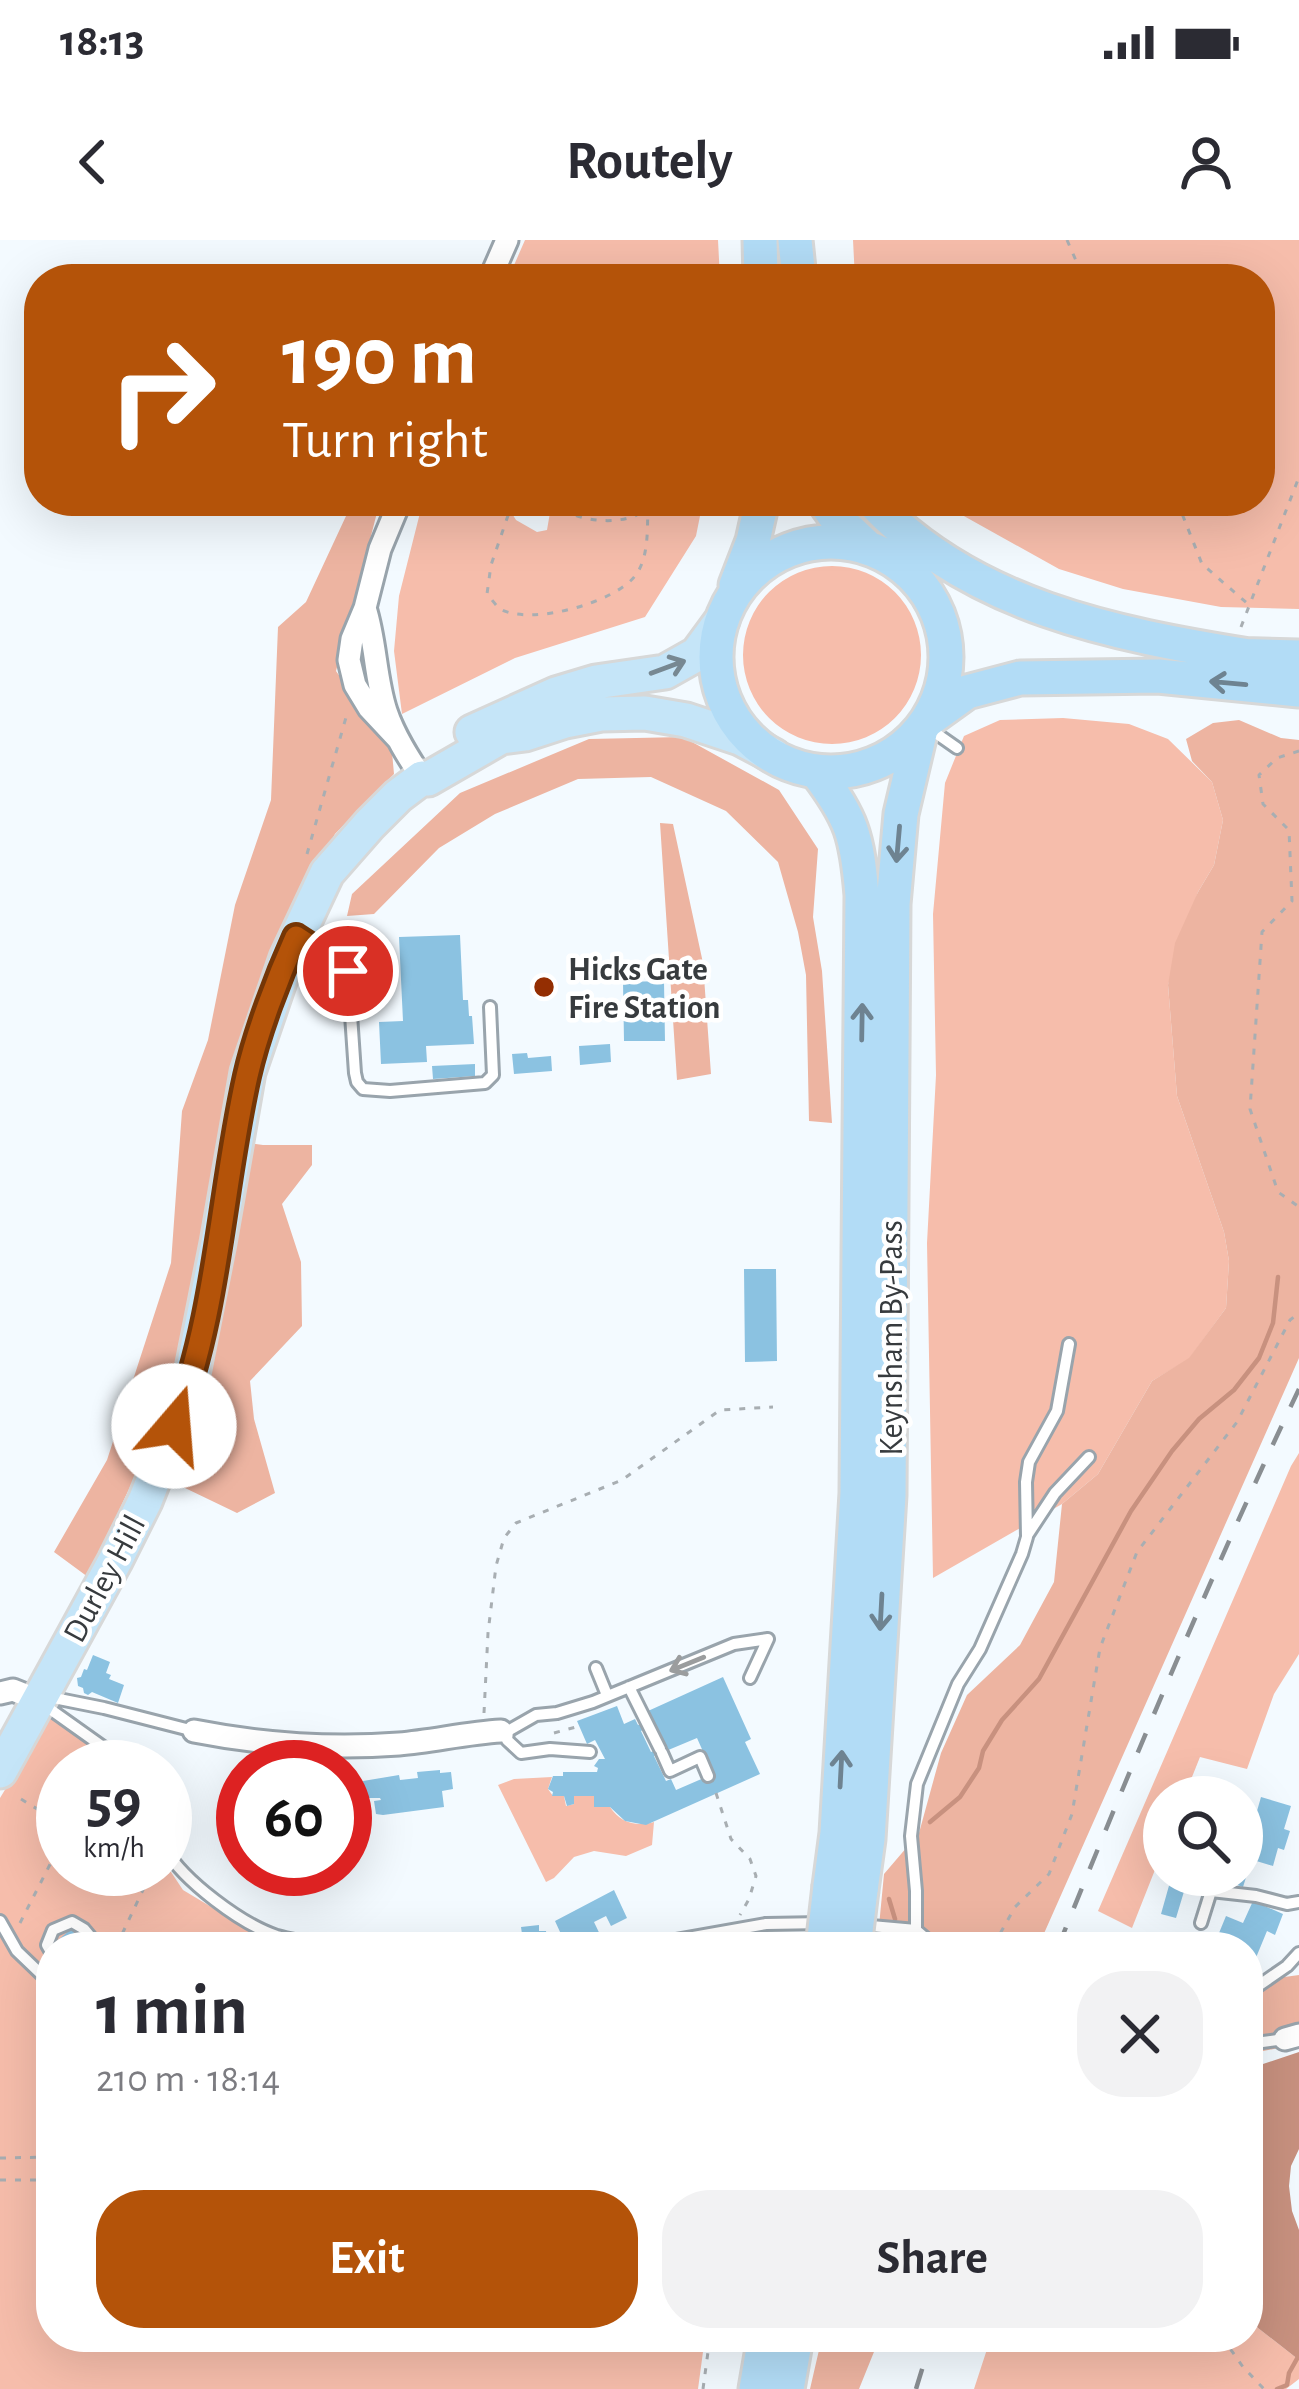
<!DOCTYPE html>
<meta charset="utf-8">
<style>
body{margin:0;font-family:"Alegreya Sans",sans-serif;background:#f2f2f3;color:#2b2b33;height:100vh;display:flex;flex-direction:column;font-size:45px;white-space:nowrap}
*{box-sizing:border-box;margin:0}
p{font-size:39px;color:#7c7c81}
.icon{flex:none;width:66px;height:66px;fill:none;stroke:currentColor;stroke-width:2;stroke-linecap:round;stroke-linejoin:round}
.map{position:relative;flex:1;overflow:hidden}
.panel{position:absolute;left:36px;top:1692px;width:1227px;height:420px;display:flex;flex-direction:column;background:#fff;border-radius:48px;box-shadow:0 12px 48px #0002}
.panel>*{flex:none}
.hud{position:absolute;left:24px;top:24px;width:1251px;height:252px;border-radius:48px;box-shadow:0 12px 48px #0002;background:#b45309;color:#fff;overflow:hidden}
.buttons{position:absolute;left:1143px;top:1536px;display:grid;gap:24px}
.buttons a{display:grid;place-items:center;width:120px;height:120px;border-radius:50%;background:#fff;box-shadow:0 12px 48px #0002;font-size:60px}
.speed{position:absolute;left:36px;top:1500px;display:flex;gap:24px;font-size:60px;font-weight:700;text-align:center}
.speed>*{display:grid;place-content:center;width:156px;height:156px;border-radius:50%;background:#fff;box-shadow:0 12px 48px #0002;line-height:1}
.speed small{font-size:30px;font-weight:400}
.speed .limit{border:18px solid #d22;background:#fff;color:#111}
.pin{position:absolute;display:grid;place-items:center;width:102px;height:102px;color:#fff;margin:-51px;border:6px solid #fff;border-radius:50%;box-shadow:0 3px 12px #0007}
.me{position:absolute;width:132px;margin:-66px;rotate:18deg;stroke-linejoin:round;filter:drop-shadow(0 0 9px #0008)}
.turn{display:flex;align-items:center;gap:42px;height:252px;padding:0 60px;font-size:54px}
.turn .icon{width:156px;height:156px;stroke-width:2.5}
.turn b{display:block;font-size:84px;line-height:102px}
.round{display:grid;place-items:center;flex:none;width:126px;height:126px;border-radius:48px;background:#f2f2f3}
.headline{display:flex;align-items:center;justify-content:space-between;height:204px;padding:0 60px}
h1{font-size:72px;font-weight:700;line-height:90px}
.action{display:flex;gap:24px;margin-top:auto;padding:24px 60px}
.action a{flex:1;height:138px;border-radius:48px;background:#b45309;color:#fff;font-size:48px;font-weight:700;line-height:138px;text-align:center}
.action a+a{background:#f2f2f3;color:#2b2b33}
.status{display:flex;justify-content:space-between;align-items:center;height:84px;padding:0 60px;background:#fff;direction:ltr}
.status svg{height:33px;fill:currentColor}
header{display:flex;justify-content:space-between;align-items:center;height:156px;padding:0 60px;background:#fff;font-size:54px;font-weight:700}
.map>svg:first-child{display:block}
</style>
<div class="status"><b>18:13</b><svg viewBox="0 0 49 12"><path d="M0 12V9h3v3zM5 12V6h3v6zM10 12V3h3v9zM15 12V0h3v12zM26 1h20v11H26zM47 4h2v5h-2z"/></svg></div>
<header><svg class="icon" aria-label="back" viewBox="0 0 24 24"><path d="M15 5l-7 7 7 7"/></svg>Routely<svg class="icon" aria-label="person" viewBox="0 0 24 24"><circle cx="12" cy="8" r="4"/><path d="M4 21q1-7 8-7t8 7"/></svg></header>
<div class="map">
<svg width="1299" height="2149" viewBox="0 0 1299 2149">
<rect width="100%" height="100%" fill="#f3faff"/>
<!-- green -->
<path fill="#f6bdab" d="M525,0H718L720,39H508Z
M853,0H1299V369L1221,367L1123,349L1059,329L937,261H1260V39H855Z
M423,261H515L511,272L516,280L537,292L547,290L552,261H703L696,296L645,377L515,418L402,474L394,411L399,356Z
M743 415a89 89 0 1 1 178 0a89 89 0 1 1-178 0Z
M1063,478L1129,484L1168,499L1212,542L1223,580L1214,625L1198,652L1168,745L1177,856L1224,992L1229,1021L1226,1068L1189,1119L1152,1141L1098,1234L1062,1264L933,1338L927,1003L936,835L933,674L945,543L964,496L1000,480Z
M1299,1213V1414L1274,1454L1247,1529L1200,1517L1184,1557H1164V1607L1132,1688L1098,1671L1291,1226Z
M51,1474L92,1507L109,1527H63V1629H165V1623L183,1650L268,1701L306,1707H51V2097H705L698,2149H0V1558Z
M552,1537L548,1549L553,1556H564L566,1566L574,1564V1556H594V1567H610C620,1583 637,1587 654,1582L652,1605L626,1616L594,1611L574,1617L554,1638L546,1642L498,1545L514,1539Z
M1248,2076L1258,2088L1299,2120V2139L1286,2149H974L991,2097H1248Z"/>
<!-- forest -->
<path fill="#edb4a1" d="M353,261H380L336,431L392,512L394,534L335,594L260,744L220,899L263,905H312V925L282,964L301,1022L302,1086L250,1141L254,1179L275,1253L237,1273L158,1235L144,1217L88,1337L54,1312L107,1220L171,1023L182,871L208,800L235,665L271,560L278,387L306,362Z
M1239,480L1281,498L1299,500V1118L1038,1707H877L884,1634L919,1593L941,1513L967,1455L1020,1405L1054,1342L1062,1264L1098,1234L1152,1141L1189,1118L1226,1068L1229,1021L1224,992L1177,856L1168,745L1175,703L1198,652L1214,625L1223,580L1212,542L1192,521L1186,499L1213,483Z
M683,497L779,550L818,609L813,677L822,731L832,883L809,881L806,735L798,692L778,622L726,571L651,537L578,539L495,574L439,608L374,674L347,676L352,654L460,553L589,499Z
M660,583L673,584L703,723L711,834L677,840Z
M1299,1735V1804L1248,1814V1742Z
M822,2097H880L859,2149H810Z"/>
<!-- water -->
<path fill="#c8917f" d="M1299,1812V1909L1291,1926L1289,1946L1292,1971L1299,1990V2120L1258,2088L1248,2076V1829Z"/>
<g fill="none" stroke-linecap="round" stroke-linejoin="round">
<!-- stream -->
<path stroke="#c8917f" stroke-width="4.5" d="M930,1582L960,1557L979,1528L983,1511L1002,1480L1039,1439L1131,1271L1172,1211L1199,1179L1234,1150L1259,1118L1273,1083L1278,1037
M889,1659L895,1679
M889,1707L892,1691
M1277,2149L1287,2145L1289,2133L1299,2115"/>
</g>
<!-- building -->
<path fill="#8bc2e1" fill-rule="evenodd" d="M460,695L463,760H468L469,776H472L474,804L426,806L427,822L381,824L379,782L403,781L399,697Z
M664,741L665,801H624L623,742Z
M610,804L611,822L580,825L579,806Z
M527,813L528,818L551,816L552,831L514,834L512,814Z
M475,824V836L433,839L432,826Z
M744,1029H776L777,1121L745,1122Z
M93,1415L110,1422L106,1433L111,1435L109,1439L124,1445L118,1463L92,1452L88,1455L84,1453L83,1448L78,1446L77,1438L81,1437L84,1429L87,1430Z
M723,1437L751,1499L745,1502L760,1534L646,1585L625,1581L610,1567H594V1556H574V1564L567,1566L564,1556H552L553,1552L548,1549L553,1536H563V1532H597L598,1528L594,1526L599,1519H605L595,1500L587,1504L577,1481L617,1466L624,1484L635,1479L638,1485L644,1483L646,1488L641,1491L651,1512L664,1507L648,1471ZM697,1498L713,1534L676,1550L671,1539L666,1541L654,1516Z
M440,1530V1533L451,1532L453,1549L442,1551L444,1567L383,1575L376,1574L374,1561L381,1560L380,1558H365L363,1541L399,1535L400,1540L418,1538L417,1532Z
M1261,1557L1291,1566L1284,1589L1290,1591L1284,1610L1278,1608L1273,1626L1243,1617L1255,1577L1250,1576L1242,1598V1570L1243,1567L1257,1571Z
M1242,1629L1248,1631L1243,1647L1211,1636L1242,1635Z
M1172,1635H1189L1176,1678L1161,1674Z
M614,1650L627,1678L611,1686L606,1676L594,1682L604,1703L596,1707H587L582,1698L566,1705L555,1681Z
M1253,1661L1283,1674L1275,1695L1267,1691L1248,1737V1707H1229L1222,1702L1225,1695L1219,1693L1226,1676L1243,1683Z
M539,1685V1691H546L548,1707H506L504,1696L522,1694L521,1687Z
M71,1689L86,1707H50Z"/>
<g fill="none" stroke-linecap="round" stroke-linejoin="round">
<!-- service casing -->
<g stroke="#99a4ac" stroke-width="16">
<path id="service" d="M927,487L957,508
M299,699L348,731L355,833L357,842L363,849L390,851L485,843L493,835L490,767
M1028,1294L1055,1253L1089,1217
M596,1428L607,1455
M750,1438L768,1399
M629,1447L660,1509
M49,1457L104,1468L194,1491
M40,1462L106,1509L116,1527
M501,1491H508L536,1475L557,1473L593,1462L734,1404L768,1399
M508,1491L507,1500L521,1513L550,1509L590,1512
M662,1513L670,1531L700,1517L708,1536
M165,1609C184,1641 241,1684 277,1696C297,1702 321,1704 342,1707
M0,1681L17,1711L42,1735L51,1732
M1201,1683L1211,1651L1256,1656L1287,1664L1299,1662
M860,1685L916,1690L936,1707
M916,1690V1651L911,1596L917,1544L958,1444L980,1409L1022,1314L1027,1297L1026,1242L1029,1222L1057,1171L1069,1104
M637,1707L766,1684L824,1683
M51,1712L47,1705L53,1690L72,1682L84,1689L99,1707
M1248,1753L1287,1726L1299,1713
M1248,1804L1285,1799"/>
</g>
<!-- minor casing -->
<g stroke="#99a4ac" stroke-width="27">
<path id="minor" d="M490,39L507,0
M365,368C376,402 375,438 386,471C394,495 408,517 422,538
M398,499L369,468L355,445L349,420L352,399L365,368L380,309L400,261
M0,1453L13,1450L38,1460
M194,1491C260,1504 331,1509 399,1504C433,1501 467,1493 501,1491
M1285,1799L1299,1795"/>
</g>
<!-- primary casing -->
<g stroke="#d7d8d8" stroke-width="39">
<path id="primary" d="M472,492L556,454L596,442L665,432L697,414L722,380
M0,1531L115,1321L145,1261L189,1149L218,1003L248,832L287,718L327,633L370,584L398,556L422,538L428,539L501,497L525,494L565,481L601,474L645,473L686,480L740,498L774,516"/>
</g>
<!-- trunk casing -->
<g stroke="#d7d8d8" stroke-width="39">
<path id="trunk" d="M760,0L761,39
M795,0L799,39
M824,261L837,279L866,306
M872,261C971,366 1113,394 1249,416
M716 417a115 115 0 1 1 230 0a115 115 0 1 1-230 0Z
M736,345L753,301L762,261
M1227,415L1299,417
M928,480L967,452L1020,438L1158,436L1299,450
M816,531C852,578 857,596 862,655L857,1253L837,1593L830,1646
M861,1650L868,1599L889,1255L893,664L901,574L921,489
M756,2149L765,2097
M787,2149L796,2097"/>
</g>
<!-- path -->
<path stroke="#a8aeb2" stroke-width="3" stroke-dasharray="6 9" stroke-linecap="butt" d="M1067,0L1084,39
M513,261L491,325L487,354C489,356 498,368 500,369C531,386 614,363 635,336C650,317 647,284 648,261
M550,261C573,281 615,287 641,273L646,261
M1177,261L1202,324L1248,364
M1241,387L1299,237
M1299,511L1277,518L1259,535L1263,564L1289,590L1292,661L1262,692L1250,869L1278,952L1299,967
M307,614L347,474
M484,1473L488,1393L496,1326L504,1298L516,1283L622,1240L720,1170L773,1167
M554,1493L576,1487
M716,1553L731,1599L750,1619L756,1636L749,1659L740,1675
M21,1559L63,1585
M20,1683L63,1599
M116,1707L150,1635L139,1629
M184,1707L190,1695L211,1707
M1007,1707L1001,1692L1015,1667L1049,1634L1072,1574L1100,1408L1137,1312L1237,1182L1290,1080L1299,1073
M0,1918L51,1917
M49,1919L44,1927L45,1933L51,1938
M0,1940H51
M1222,2097L1243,2127L1264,2149
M703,2149L710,2097"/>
<!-- service -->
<use href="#service" stroke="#fff" stroke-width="10"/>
<!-- minor -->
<use href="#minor" stroke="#fff" stroke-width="21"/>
<!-- primary -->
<use href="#primary" stroke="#c5e5f8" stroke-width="33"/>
<!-- trunk -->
<use href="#trunk" stroke="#b2dcf6" stroke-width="33"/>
<!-- rail -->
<path stroke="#898e92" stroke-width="4.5" stroke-dasharray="21 21" stroke-linecap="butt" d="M1058,1707C1134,1519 1212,1332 1299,1149
M916,2149L932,2097"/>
<!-- trunk-bridge casing -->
<g stroke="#d7d8d8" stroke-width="39" stroke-linecap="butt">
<path id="trunk-bridge" d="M823,1707L830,1646
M854,1707L861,1650"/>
</g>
<!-- trunk-bridge -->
<use href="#trunk-bridge" stroke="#b2dcf6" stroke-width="33"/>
</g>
<!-- one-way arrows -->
<defs><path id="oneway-shaft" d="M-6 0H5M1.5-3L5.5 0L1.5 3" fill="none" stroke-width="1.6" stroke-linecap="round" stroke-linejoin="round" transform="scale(3)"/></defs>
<use stroke="#778892" href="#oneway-shaft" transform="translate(668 427) rotate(-20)"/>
<g stroke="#6e8391">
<use href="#oneway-shaft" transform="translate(1228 443) rotate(-175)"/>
<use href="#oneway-shaft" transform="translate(898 604) rotate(95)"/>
<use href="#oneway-shaft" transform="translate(862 782) rotate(-89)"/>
<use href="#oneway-shaft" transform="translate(881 1372) rotate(93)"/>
<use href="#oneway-shaft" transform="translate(841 1529) rotate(-87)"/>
</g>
<use stroke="#9b9d9e" href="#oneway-shaft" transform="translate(687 1424) rotate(158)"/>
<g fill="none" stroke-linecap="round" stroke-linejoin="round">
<!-- route casing -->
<g stroke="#753606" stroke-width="30">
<path id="route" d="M174,1186C218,1075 221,951 247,836C257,792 278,737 296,697L348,731"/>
</g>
<!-- route -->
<use href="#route" stroke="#b45309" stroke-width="21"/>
</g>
<!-- markers -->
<circle fill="#942e02" stroke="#fff" stroke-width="4.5" cx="544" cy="747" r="12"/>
<g text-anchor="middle" stroke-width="9" stroke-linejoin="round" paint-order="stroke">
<!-- poi labels -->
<g font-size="33" font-weight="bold" fill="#373b3e" stroke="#fff" text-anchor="start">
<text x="568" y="740">Hicks Gate<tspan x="568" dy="38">Fire Station</tspan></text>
</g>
<!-- street labels -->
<g font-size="33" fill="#373b3e" stroke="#fff">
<text transform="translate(890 1098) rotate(-90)" y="12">Keynsham By-Pass</text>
<text transform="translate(103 1338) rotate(-62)" y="12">Durley Hill</text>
</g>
</g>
</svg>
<div class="buttons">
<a><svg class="icon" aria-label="search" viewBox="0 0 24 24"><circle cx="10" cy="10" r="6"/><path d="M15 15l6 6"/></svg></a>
</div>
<div class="speed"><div>59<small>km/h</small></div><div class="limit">60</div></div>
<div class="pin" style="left:348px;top:731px;background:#d93025"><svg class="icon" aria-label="arrive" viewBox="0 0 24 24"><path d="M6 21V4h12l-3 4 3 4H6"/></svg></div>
<svg class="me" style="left:174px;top:1186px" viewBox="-20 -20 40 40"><circle r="19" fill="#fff"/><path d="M0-13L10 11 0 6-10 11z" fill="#b45309"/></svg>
<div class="hud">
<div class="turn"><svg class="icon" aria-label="right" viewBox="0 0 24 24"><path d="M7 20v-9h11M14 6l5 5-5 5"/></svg><div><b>190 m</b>Turn right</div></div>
</div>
<section class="panel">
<div class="headline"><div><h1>1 min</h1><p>210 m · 18:14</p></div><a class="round"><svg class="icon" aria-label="close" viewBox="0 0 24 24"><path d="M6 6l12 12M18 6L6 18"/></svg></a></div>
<div class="action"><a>Exit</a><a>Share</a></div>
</section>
</div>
